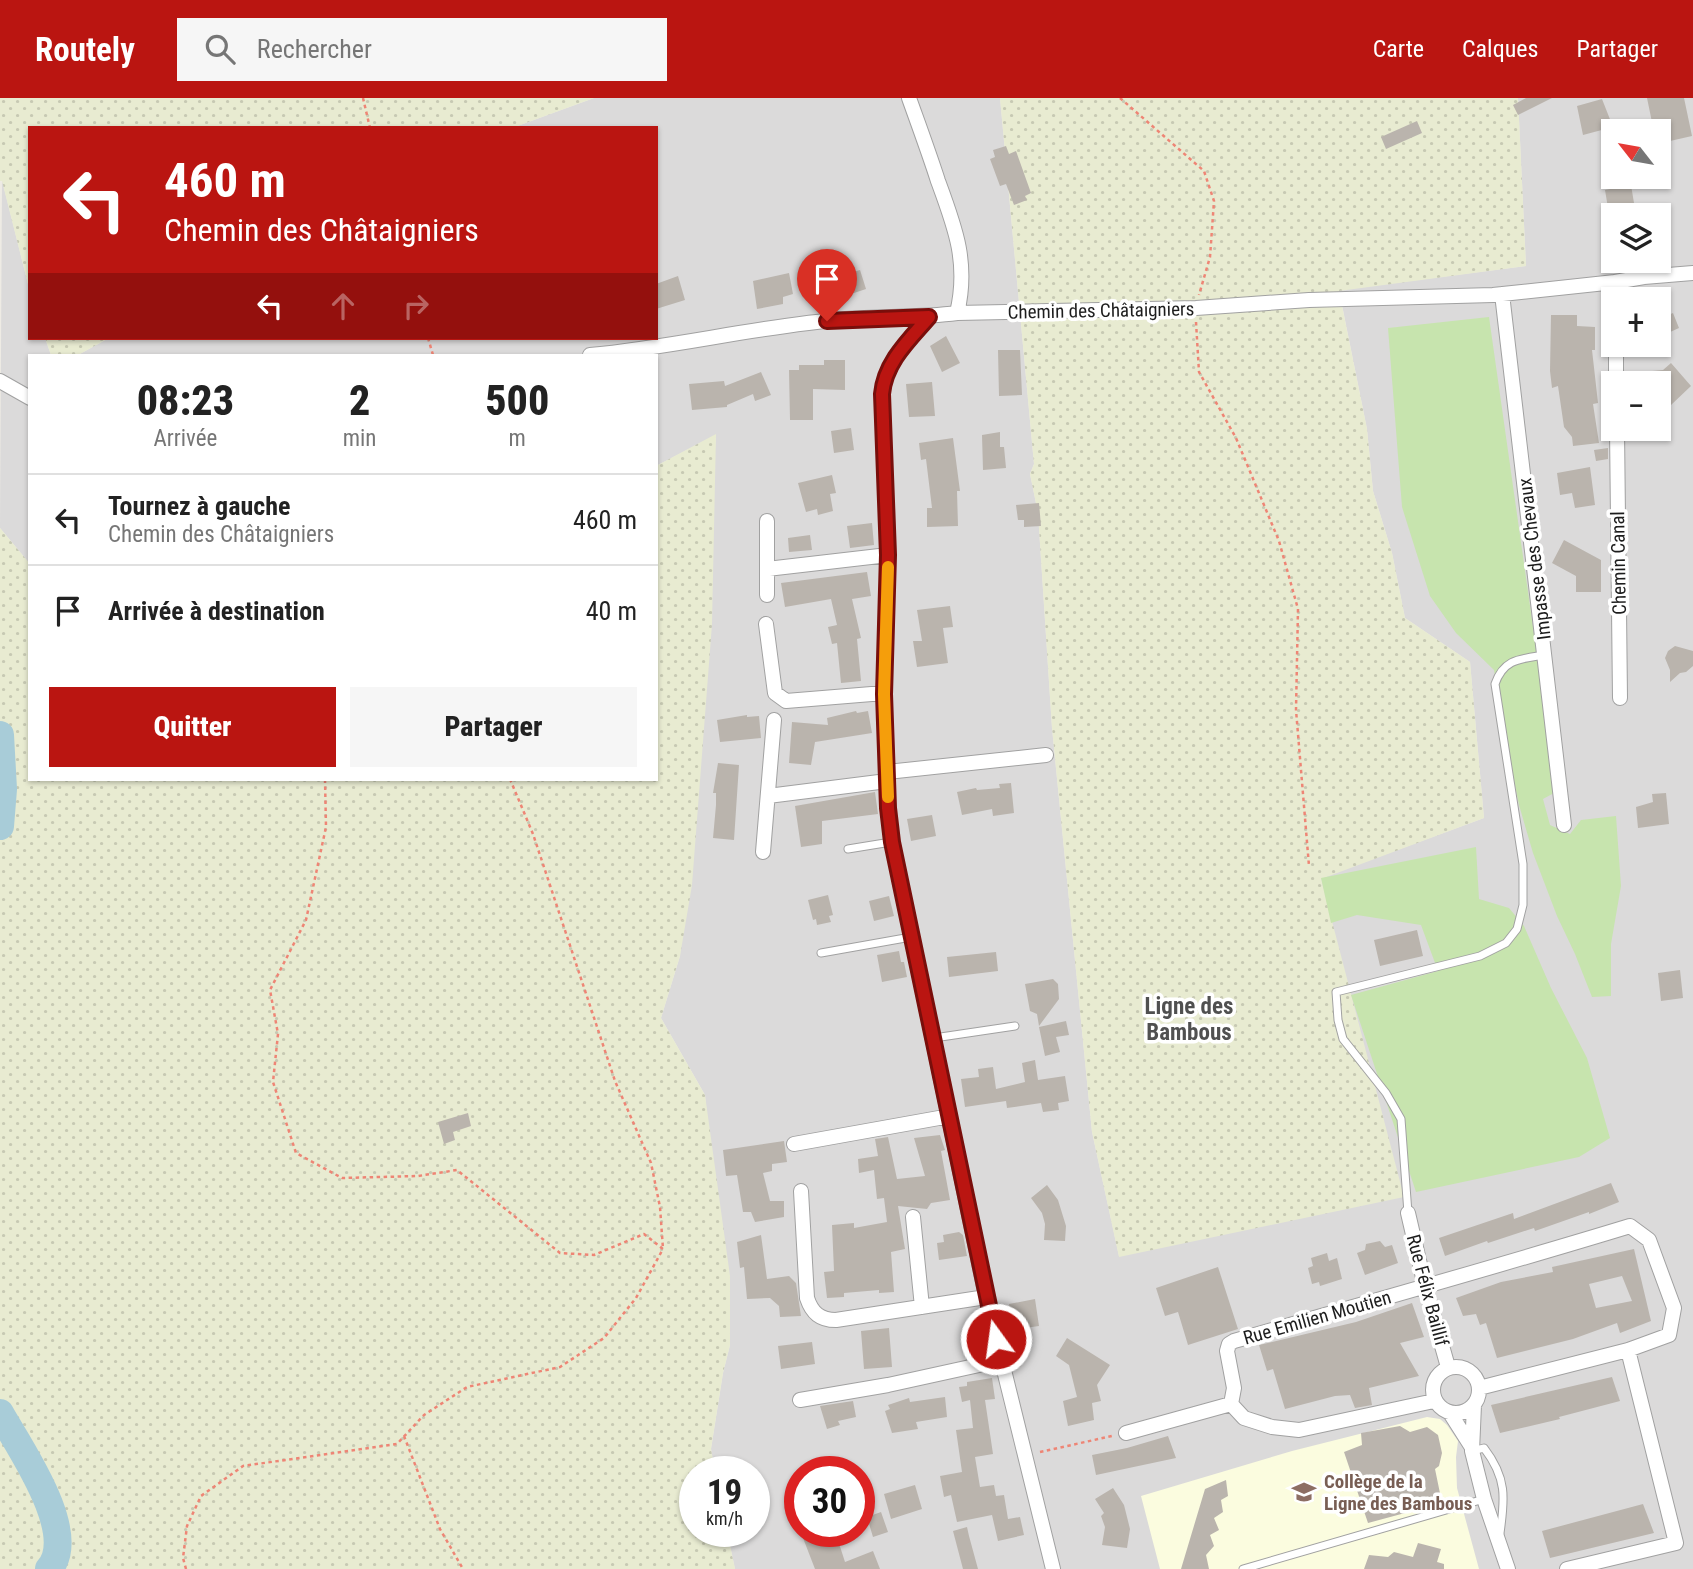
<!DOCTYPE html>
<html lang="fr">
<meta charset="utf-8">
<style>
body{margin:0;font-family:"Roboto Condensed",sans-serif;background:#f6f6f6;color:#222;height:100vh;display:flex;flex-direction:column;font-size:26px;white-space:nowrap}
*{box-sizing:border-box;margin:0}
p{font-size:23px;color:#767676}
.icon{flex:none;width:38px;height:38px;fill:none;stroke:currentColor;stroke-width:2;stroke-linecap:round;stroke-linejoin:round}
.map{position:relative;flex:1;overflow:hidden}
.sheet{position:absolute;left:28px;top:256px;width:630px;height:427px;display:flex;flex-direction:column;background:#fff;border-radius:0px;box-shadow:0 2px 5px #0004}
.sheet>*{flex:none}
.banner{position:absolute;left:28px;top:28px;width:630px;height:214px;border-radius:0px;box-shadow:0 2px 5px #0004;background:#ba1511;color:#fff;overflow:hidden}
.needle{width:46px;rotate:301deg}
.fabs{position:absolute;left:1601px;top:21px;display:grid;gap:14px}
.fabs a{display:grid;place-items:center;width:70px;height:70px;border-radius:0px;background:#fff;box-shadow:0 2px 5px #0004;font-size:35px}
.speed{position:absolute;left:679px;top:1358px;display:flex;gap:14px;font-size:35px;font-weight:700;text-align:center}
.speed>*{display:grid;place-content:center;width:91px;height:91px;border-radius:50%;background:#fff;box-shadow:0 2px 5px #0004;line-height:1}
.speed small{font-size:18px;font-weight:400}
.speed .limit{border:10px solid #d22;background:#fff;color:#111}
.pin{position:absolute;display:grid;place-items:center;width:60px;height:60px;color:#fff;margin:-72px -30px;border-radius:50% 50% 50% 0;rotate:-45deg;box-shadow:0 0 7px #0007}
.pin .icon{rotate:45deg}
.me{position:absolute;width:77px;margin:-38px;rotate:346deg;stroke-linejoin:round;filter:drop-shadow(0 0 5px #0008)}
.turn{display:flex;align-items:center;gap:24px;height:147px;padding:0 21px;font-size:32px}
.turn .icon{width:91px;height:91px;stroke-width:2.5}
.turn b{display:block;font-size:49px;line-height:60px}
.lanes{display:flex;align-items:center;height:66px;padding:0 21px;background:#0003;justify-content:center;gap:35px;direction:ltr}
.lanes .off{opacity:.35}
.eta{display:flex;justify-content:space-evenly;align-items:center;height:119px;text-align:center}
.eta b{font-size:42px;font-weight:800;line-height:49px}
.button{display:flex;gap:14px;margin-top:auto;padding:14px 21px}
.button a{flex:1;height:80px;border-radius:0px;background:#ba1511;color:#fff;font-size:28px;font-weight:800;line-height:80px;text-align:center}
.button a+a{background:#f6f6f6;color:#222}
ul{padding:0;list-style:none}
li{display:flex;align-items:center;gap:21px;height:91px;padding:0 21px;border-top:2px solid #e0e0e0}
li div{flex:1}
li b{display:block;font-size:26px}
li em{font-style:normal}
header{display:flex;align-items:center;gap:42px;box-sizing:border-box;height:98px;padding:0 35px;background:#ba1511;color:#fff}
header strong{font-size:33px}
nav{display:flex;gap:38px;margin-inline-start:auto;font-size:24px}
.search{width:490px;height:63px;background:#f6f6f6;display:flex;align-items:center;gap:18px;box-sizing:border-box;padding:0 24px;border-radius:0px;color:#767676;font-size:26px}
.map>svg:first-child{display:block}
</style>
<header>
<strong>Routely</strong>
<div class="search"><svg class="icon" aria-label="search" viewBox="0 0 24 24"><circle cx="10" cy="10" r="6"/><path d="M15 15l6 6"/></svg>Rechercher</div>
<nav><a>Carte</a><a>Calques</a><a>Partager</a></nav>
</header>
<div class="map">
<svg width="1693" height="1471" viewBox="0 0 1693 1471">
<defs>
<pattern id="farmland-dots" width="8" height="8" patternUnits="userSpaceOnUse" patternTransform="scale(1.75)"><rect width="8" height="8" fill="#e8ebd1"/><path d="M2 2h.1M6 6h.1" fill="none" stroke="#c7c9b3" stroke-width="1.8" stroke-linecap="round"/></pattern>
</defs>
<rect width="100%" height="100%" fill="#eeebe4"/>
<!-- residential -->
<path fill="#dbdada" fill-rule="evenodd" d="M594,0H1000L1034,366L1030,376L1038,415L1052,630L1092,1034L1119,1158L1331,825L1321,780L1484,720L1470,564L1405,520L1392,455L1373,393L1367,331L1339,192L1526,168L1518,0H1693V1471H735L727,1433H754V1374H715L711,1351L723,1275L730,1247L705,997L661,920L680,858L716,337L656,368V257H78L109,240H656V30H512ZM1614,33H1659V79H1614ZM1614,117H1659V163H1614ZM1614,201H1659V247H1614ZM1614,285H1659V331H1614ZM800,1374H859V1433H800Z
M2,82L30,194V240H45L51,257H30V466L0,430Z"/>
<!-- education -->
<path fill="#fbfcdf" d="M1427,1319L1440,1321L1447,1327L1458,1343L1456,1359L1457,1390L1479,1471H1160L1141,1398L1292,1353Z"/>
<!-- farmland -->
<path fill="url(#farmland-dots)" d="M0,0H594L512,30H30V194L2,83H0Z
M1000,0H1518L1526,168L1339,193L1367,331L1373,393L1392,455L1405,520L1470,564L1484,720L1321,781L1404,1099L1119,1159L1092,1034L1052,630L1038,415L1030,376L1034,366Z
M45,240H109L78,257H51Z
M716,336L712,526L692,787L680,858L661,920L705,997L730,1178V1247L723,1275L711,1351L715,1374H695V1433H727L735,1471H0V430L30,466V681H656V368Z"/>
<!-- grass -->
<path fill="#c7e4ae" d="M1489,219L1535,543L1554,695L1543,701L1550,727L1570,736L1581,722L1616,718L1621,788L1611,846V898L1592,899L1575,856L1557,818L1533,755L1519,707L1506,644L1494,572L1456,535L1430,498L1402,409L1388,230Z
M1476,749L1479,801L1509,810L1524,828L1551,890L1587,960L1610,1040L1579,1059L1416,1094L1351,897L1438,873L1421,827L1357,817L1331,825L1321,780Z"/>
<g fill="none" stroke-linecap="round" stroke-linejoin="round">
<!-- river -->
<path stroke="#a8ccd8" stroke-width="28" d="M0,637L3,691L0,728
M0,1315C19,1349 80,1435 49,1471"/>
</g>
<!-- building -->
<path fill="#bab4ad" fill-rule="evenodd" d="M1526,0H1552L1518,17L1513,7Z
M1647,0H1684L1692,38L1670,43L1666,26L1653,29Z
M1602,1L1613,29L1583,37L1577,8Z
M1417,23L1422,35L1386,51L1381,39Z
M1006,48L1009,56L1016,53L1031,95L1025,98L1027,102L1014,107L1006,86L1000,88L990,61L995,59L993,52Z
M1631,87L1634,105L1608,110L1605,92Z
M860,172L866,191L845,198L839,178Z
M789,175L793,196L783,199V206L757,211L753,183Z
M678,178L685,202L656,211V186Z
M1673,215L1679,230L1659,239V221Z
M1551,217H1577V228L1595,229V252H1592L1598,305L1593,306L1599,345L1573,348L1572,339L1564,329L1558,288L1552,290L1550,273Z
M946,238L960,265L942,274L930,248Z
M998,252H1020L1022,297L999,298Z
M824,262H845V292L813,291V322H790L789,272H799V267H824Z
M1671,265L1691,288L1671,307L1659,293V285H1652L1642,274L1663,272Z
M761,274L771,297L755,303L753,296L727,307V309L692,312L689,286L724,283L725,288Z
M932,284L935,318L909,319L906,286Z
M851,330L854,352L834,355L831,333Z
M1000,334V349H1004L1006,370L983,372L982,337Z
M953,340L960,393H957L958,428L927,429V410H932L926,361L921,362L919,345Z
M1608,350V361L1596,363L1594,352Z
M1590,369L1595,407L1575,410L1572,395L1560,397L1557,375Z
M832,377L836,395L830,396L833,413L818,417L817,411L806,414L798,385Z
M1039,405L1041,428L1024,429V422H1018L1016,407Z
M872,425L874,447L850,450L847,428Z
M810,437L812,452L789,454L788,440Z
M1564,442L1601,462V494H1576V478L1552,465Z
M867,474L871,498L852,501L861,540L857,541L861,583L841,585L837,545L832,546L828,529L837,527L831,501L785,509L781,485Z
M950,508L953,529L943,530L948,565L917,569L913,543H922L917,512Z
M1675,548L1693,553V568L1686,574L1680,575L1670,584V572L1665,560L1668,553Z
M856,613L857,615L868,613L872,635L815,644L811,667L789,665L792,624L828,627L827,620Z
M747,617V619L759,618L761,640L720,644L717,622Z
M718,665L739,667L734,742L713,740L716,707V695H713Z
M1011,685L1014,715L993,718L992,711L962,717L957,694L976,690L977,692L1000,690L999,686Z
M875,694L878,716L822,723V746L801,749L795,708Z
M1666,695L1669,726L1638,730L1636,709L1653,704L1652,696Z
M932,717L936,738L911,743L907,721Z
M828,797L833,817L829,818L831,824L817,827L816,821L813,822L808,802Z
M889,798L894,818L874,823L869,803Z
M1417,832L1423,858L1380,868L1374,842Z
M899,853L901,864H904L907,879L882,884L877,857Z
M996,854L998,873L949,879L947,859Z
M1680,872L1683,900L1661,903L1658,875Z
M1053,881L1058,886L1059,901L1039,928L1037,916L1030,913L1025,886Z
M1066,923L1069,937L1056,939L1060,954L1045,958L1039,929Z
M1035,962L1038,982L1065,978L1069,1003L1058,1005L1059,1012L1043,1014L1041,1005L1007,1010L1006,1003L965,1009L961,981L979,979L978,971L993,969L996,991L1025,984L1022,965Z
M468,1015L471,1028L453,1034L455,1042L444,1046L438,1024Z
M940,1037L945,1052L941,1053L950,1102L931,1105L927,1111L898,1108L905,1151L891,1154L894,1194L879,1195V1192L844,1195V1199L827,1200L824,1174L834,1173L832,1127L854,1125V1130L887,1124L884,1100L877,1101L874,1072L859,1075L858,1061L878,1058L875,1041L888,1039L897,1081L925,1078L914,1040Z
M784,1043L787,1064L772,1066V1073L763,1075L770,1103H784V1119L755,1124L751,1114H743L737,1077L726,1078L723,1052Z
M1611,1085L1619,1104L1589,1116V1114L1535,1133L1534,1130L1488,1145L1487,1143L1445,1158L1439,1140L1513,1115L1514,1121Z
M1047,1087L1058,1102L1066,1128L1065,1143L1044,1142L1045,1126L1042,1115L1031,1100Z
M959,1134L963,1137L967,1158L939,1162L937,1145L944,1144L943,1137Z
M761,1137L767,1181L789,1178L796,1185L801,1218L780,1219L779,1208L770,1200L747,1201L744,1169L740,1170L737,1144Z
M1380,1143L1385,1149L1392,1147L1398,1165L1365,1177L1357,1155L1365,1152L1366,1146Z
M1634,1151L1651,1223L1620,1235L1617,1225L1573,1241L1497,1260L1486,1225L1480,1227L1476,1216L1463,1218L1456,1200L1501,1184L1553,1174L1552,1169ZM1622,1178L1632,1203L1596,1210L1589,1186Z
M1327,1155L1329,1163L1337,1160L1342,1181L1320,1188L1319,1184L1312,1186L1308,1170L1313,1168L1311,1160Z
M1218,1169L1238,1231L1188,1247L1178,1214L1165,1218L1156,1190Z
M1035,1201L1039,1228L1018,1231L1016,1222L1012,1223L1009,1206Z
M1412,1205L1424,1239L1400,1245L1419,1278L1369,1290L1372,1307L1355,1310L1350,1297L1335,1298L1285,1311L1273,1271L1267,1273L1259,1247L1356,1224Z
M889,1230L892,1269L864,1271L861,1233Z
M1067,1240L1110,1267L1097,1287L1101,1303L1092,1305L1094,1322L1068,1328L1063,1303L1077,1299L1069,1267L1056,1258Z
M812,1244L815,1266L781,1271L778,1248Z
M1612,1279L1620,1303L1559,1319L1560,1321L1500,1335L1491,1307Z
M992,1280L995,1301L985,1302L993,1356L975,1359L980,1389L994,1387L996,1398L1004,1397L1008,1421L1020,1419L1024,1437L998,1443L992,1417L957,1424L951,1397L944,1399L940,1378L962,1374L956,1332L973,1330L970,1302L962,1304L959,1289L967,1288V1284Z
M945,1299L947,1319L916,1324L918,1331L892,1335L885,1313L890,1311L888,1307L909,1300L910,1304Z
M853,1303L856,1319L838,1323L840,1327L827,1331L820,1308Z
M1400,1328L1410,1334L1427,1329L1438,1337L1442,1355L1439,1368L1435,1371L1442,1405L1368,1425L1344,1354L1362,1347L1361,1335Z
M1168,1338L1176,1360L1096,1377L1092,1357L1127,1350Z
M1226,1382L1228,1398L1221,1402L1223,1414L1214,1420L1219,1432L1210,1437L1214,1448L1206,1457L1209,1471H1181L1205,1391Z
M915,1387L922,1411L891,1421L884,1396Z
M1113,1390L1124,1407L1130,1431L1127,1450L1102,1447L1105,1429L1101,1418L1104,1415L1095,1401Z
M1643,1406L1654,1435L1550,1460L1542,1433Z
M881,1414L888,1434L873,1439L867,1419Z
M967,1429L969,1438L978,1471H963L953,1433Z
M823,1433H835L845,1464L873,1453L880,1471H815L803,1440Z
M1418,1445L1441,1451L1437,1464L1444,1466V1471H1364L1369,1457L1388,1459L1394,1454L1413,1459Z"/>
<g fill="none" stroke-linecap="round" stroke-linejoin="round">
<!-- lane casing -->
<g stroke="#a1a1a1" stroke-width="9">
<path id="lane" d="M848,751L891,744
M821,855L911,839
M934,940L1015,928
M1408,1115L1401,1021L1386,995L1343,941L1338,922L1336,894L1480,858L1506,845L1517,831L1523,807V766L1495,586C1504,560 1521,561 1545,557
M1472,1353L1484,1350C1507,1380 1505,1400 1500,1435
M1243,1471L1484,1401"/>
</g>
<!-- street casing -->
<g stroke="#a1a1a1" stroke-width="16">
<path id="street" d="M909,0C919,28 929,55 938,83C955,129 969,165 957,215
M1502,196L1564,727
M1615,201V184L1644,179L1693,175
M929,219C909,242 885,264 882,296L888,457L884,595L888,710L892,744L986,1199L1053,1471
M1616,247V285
M590,257C675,249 759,228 845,221C882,218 920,220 957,215L1196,210L1309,202L1493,197L1615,184
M0,283L30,300
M1617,331L1620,600
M767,471L888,457
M767,497V423
M766,526L775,595L786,603L884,595
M887,674L1046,657
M768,698L887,683
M763,754L774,622
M794,1046L950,1018
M801,1093L807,1200C812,1215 820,1222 836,1222L986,1199
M1408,1115L1425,1188L1448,1269
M913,1119L922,1209
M1433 1292a23 23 0 1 1 46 0a23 23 0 1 1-46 0Z
M800,1302L888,1287L1002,1262
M1231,1306L1234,1290L1227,1253L1229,1246L1234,1243C1366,1205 1499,1168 1630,1128L1649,1142L1674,1210L1669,1237L1628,1252L1479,1290
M1231,1306L1244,1320L1272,1329L1299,1332L1434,1303
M1474,1307L1472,1353L1484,1401L1508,1471
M1450,1315L1471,1348
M1126,1335L1231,1306
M1567,1471L1676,1445L1628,1252"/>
</g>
<!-- path -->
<path stroke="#ee8575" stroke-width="2.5" stroke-dasharray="3.5 3.5" stroke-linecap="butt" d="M363,0L370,30
M1120,0L1204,73L1214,103L1210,159L1199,197
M1196,224L1199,274L1236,340L1279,443L1298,511L1296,612L1309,768
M428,240L433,257
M510,681L533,736L615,983L651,1065L660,1109L663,1151
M404,1338L440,1431L463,1471
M1040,1354L1112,1338
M186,1471L183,1460L187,1428L201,1398L243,1368L397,1346L424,1317L467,1289L560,1269L604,1240L636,1200L663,1151L644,1136L594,1157L560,1155L457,1072L418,1078L342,1080L296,1055L273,984L278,936L270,892L306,822L326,729L325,681"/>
<!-- lane -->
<use href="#lane" stroke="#fff" stroke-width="7"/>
<!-- street -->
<use href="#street" stroke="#fff" stroke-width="14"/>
</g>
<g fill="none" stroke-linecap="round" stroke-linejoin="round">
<!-- route casing -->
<g stroke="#790e0b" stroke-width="18">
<path id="route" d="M827,223L929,219C909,242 885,264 882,296L888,457L884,596L888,710L892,744L996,1241"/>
</g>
<!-- route -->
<use href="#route" stroke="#ba1511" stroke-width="12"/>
<!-- slow -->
<path stroke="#f59e0b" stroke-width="12" d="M888,699L884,596L888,469"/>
</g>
<!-- icons -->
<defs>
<g id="school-bare" transform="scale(1.89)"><path d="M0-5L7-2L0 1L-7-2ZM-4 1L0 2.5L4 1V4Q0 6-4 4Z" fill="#8d6e63" stroke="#fff" stroke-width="2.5" paint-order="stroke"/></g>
</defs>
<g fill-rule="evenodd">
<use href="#school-bare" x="1304" y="1394"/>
</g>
<g text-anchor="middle" stroke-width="7" stroke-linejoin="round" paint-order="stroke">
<!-- street labels -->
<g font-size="19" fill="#1d1d1d" stroke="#fff">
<text transform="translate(1101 212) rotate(-1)" y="7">Chemin des Châtaigniers</text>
<text transform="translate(1534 461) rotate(-97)" y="7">Impasse des Chevaux</text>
<text transform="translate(1618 465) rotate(-91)" y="7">Chemin Canal</text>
<text transform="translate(1428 1192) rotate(75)" y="7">Rue Félix Baillif</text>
<text transform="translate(1317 1219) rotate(-16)" y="7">Rue Emilien Moutien</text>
</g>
<!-- education labels -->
<g font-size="19" font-weight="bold" fill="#785e54" stroke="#fff" text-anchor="start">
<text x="1324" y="1390">Collège de la<tspan x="1324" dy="22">Ligne des Bambous</tspan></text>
</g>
<!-- quarter labels -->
<g font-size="23" font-weight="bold" fill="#505050" stroke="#fff">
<text x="1189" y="916">Ligne des<tspan x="1189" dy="26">Bambous</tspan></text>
</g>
</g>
</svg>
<div class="fabs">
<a><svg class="needle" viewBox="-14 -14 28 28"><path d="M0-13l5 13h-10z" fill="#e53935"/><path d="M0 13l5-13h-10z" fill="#767676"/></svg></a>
<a><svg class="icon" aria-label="layers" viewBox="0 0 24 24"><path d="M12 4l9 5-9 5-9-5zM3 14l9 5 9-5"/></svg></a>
<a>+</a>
<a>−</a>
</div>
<div class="speed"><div>19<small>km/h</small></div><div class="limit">30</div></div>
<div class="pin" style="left:827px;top:223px;background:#d93025"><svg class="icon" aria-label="arrive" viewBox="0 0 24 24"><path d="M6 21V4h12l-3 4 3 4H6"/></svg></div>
<svg class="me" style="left:996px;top:1241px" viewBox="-20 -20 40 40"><circle r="17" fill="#ba1511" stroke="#fff" stroke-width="3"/><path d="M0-11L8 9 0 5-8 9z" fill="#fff"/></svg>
<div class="banner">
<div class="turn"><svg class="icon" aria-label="left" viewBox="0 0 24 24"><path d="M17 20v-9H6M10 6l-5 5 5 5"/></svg><div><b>460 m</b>Chemin des Châtaigniers</div></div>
<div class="lanes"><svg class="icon" aria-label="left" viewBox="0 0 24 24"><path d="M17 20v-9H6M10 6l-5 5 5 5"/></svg><svg class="icon off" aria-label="ahead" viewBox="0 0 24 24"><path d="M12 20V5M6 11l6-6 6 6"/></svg><svg class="icon off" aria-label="right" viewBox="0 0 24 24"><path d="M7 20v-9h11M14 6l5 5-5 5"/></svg></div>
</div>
<section class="sheet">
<div class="eta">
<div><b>08:23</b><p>Arrivée</p></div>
<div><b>2</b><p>min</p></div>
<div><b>500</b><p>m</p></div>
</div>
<ul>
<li><svg class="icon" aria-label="left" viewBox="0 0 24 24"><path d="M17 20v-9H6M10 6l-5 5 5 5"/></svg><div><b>Tournez à gauche</b><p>Chemin des Châtaigniers</p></div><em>460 m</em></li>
<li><svg class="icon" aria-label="arrive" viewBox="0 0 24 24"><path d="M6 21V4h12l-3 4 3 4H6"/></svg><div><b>Arrivée à destination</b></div><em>40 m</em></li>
</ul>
<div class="button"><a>Quitter</a><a>Partager</a></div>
</section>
</div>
